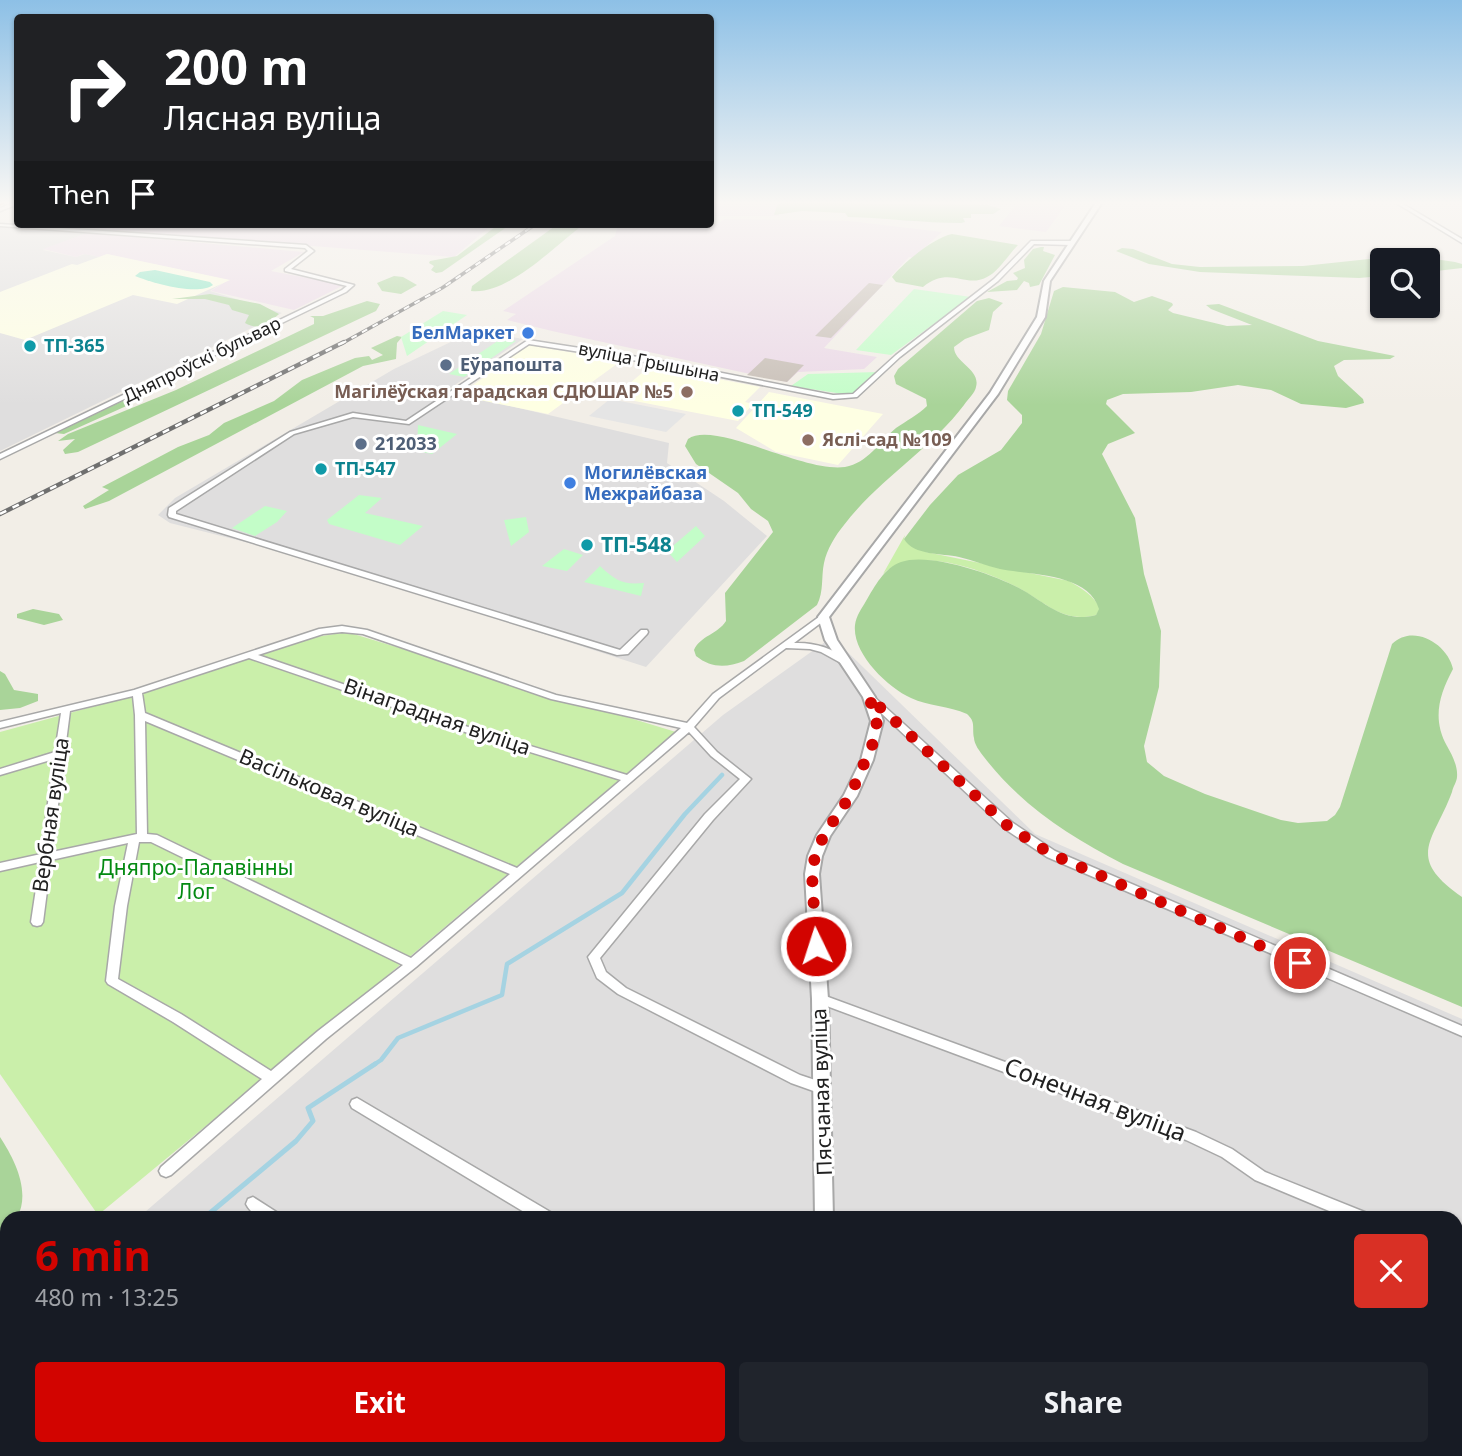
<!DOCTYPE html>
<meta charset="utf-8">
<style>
body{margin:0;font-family:"Noto Sans",sans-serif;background:#20242c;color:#f1f3f6;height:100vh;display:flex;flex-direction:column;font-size:26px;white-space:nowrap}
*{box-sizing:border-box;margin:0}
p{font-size:23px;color:#9ea1a6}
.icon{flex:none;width:38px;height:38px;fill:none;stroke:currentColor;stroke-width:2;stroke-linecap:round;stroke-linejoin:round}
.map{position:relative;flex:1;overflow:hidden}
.panel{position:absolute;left:0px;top:1211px;width:1463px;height:245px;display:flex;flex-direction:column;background:#171b24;border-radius:21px 21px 0 0;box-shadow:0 2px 5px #0004}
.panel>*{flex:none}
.top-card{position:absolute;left:14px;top:14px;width:700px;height:214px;border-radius:7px;box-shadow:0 2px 5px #0004;background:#202124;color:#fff;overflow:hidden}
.buttons{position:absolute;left:1370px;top:248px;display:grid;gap:14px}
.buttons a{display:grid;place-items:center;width:70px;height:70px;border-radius:7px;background:#171b24;box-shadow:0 2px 5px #0004;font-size:35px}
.pin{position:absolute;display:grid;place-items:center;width:60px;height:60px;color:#fff;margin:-30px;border:4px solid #fff;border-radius:50%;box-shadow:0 2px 7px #0007}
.me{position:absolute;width:77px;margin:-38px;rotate:356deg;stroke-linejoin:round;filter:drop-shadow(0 0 5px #0008)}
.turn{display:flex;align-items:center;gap:24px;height:147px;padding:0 35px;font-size:32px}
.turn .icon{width:91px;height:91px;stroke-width:2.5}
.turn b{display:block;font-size:49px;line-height:60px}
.then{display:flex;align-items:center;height:66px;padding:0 35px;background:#0003;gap:14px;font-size:26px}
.round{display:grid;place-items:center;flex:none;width:74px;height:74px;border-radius:7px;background:#20242c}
.headline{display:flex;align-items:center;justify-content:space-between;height:119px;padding:0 35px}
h1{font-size:42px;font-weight:700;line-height:52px;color:#d20400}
.primary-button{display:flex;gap:14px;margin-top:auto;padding:14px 35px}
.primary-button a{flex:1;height:80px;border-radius:7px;background:#d20400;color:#fff;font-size:28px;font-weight:700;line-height:80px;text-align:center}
.primary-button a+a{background:#20242c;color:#f1f3f6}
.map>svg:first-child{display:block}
</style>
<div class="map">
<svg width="1462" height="1456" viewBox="0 0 1462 1456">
<rect width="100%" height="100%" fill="#f2eee7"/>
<!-- residential -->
<path fill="#dfdede" d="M0,227L87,233L43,250L76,257L85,254L224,282L210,291L282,313L0,451Z
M476,330L523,339L446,391L669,443L667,463L724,501L767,536L646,667L308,558L170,523L158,515L175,498L394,369Z
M832,637L1035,834L1462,1019V1456H152L149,1449H1456V1218H138L723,715Z"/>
<!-- industrial -->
<path fill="#ebd9e7" d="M710,201H1058L1064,207L1046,232L999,226L1016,205L777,201L779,216H711Z
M725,219L849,221L942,232L913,258L909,257L824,348L877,357L864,369L798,372L787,382L552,331L507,320L516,314L503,311L615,236L617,228L633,224H698L695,227L708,229Z
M493,224L454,257L41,225L42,224Z
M87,233L304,252L271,271L344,285L294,310L211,291L228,280L107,254L100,257L84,254L76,257L43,249Z"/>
<!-- education -->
<path fill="#feffe3" d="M107,254L230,280L177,304L133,295L25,340L0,333V292L72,264L77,265Z
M528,345L621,361L548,414L465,397V391Z
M650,366L760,387L745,402L753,404L738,421L614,397Z
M769,392L883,414L838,465L776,452L736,428Z"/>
<!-- grass -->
<path fill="#caefaa" d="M905,535L904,539L926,552L1069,581C1081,588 1095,596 1100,609L1096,615C1063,624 1044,601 1017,587C983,570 914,544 883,574Z
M347,632L676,732L375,986L98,1215L0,1074V732L165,687L304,639Z"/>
<!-- forest -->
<path fill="#a9d499" d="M782,202L988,205L1001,209L993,214H971V218H963L965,222L961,223C923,223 886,218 848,217L845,213L802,211L774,215L777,205Z
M499,224H511L442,272L436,273L431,270L434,266L429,263L430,261L457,256Z
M558,224H584C556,245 507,296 471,291L472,286Z
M952,234L1018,245C1009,254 998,272 987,277C965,289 950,265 923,287L896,282L892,277C903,263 935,237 952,234Z
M1041,247H1044L1043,251L1055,255L1039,285L1030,287L1029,283L1024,281L1017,290L987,292L1007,281L1017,280L1018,278L1013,273L1025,268L1024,260L1033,249Z
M1122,248L1133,249L1172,264L1200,267L1303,266L1407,255L1455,262L1462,264V268L1428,272V261H1382V276L1359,278L1200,272L1149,264L1116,251Z
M394,276L403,277L417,285L401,294L382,291L377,283Z
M1063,287L1115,292L1134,302L1152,296L1172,303L1173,305L1168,310L1173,313L1227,326L1252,325L1211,309L1206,305L1219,304L1318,341L1395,356L1390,359L1344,360L1334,366L1338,376L1363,399L1364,403L1346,408L1301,404L1271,390L1238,385L1191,392L1123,394L1107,400L1106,404L1135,433L1108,444L1102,454L1135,518L1144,574L1161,631L1159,687L1144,746L1147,762L1164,776L1205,794L1281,820L1298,823L1327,821L1335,815L1340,807L1392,644C1413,623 1448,644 1453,669C1439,695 1432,719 1447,746C1452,755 1458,766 1457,777C1457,781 1453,787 1452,792C1434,841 1404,857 1462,897V1007L1123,864C1069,836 1021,805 984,757C980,752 974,744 974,738C972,727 976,722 967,714C949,706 928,706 911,698C887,687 852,653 855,625C856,616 862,608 866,601C875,586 884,568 901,562C929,552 993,574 1019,588C1045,602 1064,624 1096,615L1099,609C1089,573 1030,575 1000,569C986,566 973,560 959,557C942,553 914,556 904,539L930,505L958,475L1001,450L1022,423V415L1007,400L1008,391L1041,334L1054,291Z
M210,294L260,304L279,314C268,324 259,331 245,323L249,315L232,310L229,305L205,299H172Z
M989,298L1003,303L993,312L989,330L965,339L954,347C954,363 981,369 976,387C975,393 968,399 964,405C930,450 879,479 844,525C835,536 827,549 824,563C821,577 824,591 817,605L744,661C726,668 711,668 696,656L694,650C700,636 718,634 726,621L725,593L773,532L768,521L751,509L738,493L696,464L685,446L688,439C715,420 803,473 845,467C868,463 879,442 896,428C906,421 918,415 927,406L926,399L896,384L894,376L898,369L977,301Z
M367,301L380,304L376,311L361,318L78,452L65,454L63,450L75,439L58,441L68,434L176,390L314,324V318L310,316H323Z
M397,336L402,337L397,343L396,359L363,366L109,501L85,509L83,506L109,490L102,487L104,486L178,447L209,435L224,423L274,401L302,380L355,358L369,356L372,360L383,355L371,348Z
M142,394L145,396L142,399L64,434L55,433L135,395Z
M33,609L59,614L63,620L44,625L17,618V614Z
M0,671L5,674L14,690L38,694V701L20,708L0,710Z
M0,1137C15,1160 31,1192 17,1218H7V1233L0,1239Z"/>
<!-- park -->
<path fill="#c3fdc8" d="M914,289L971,297L891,355L856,350Z
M443,311L467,315L407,356L401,337Z
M502,338L516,341L464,377L449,374Z
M878,372L856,393L843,394L791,386L808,374Z
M418,425L457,434L432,454L417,451Z
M359,495L382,498L365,513L423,526L400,545L329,524L327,520Z
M265,506L287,511L277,522L255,536L232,528Z
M526,517L529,532L511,546L504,520Z
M696,526L705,536L677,562L667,551Z
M564,549L583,555L567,571L542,566Z
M600,566C616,581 623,585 644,583L641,596L584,582Z"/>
<!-- pitch -->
<path fill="#80e6c1" d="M155,270L210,282L213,285C198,296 152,283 135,276L140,272Z"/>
<!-- parking -->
<path fill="#e5e5e5" d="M610,399L686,414L666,432L589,416Z"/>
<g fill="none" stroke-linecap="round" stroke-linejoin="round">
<!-- stream-far1 -->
<path stroke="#a5d3e2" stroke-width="4.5" d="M372,1066L381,1060L398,1038L502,995L507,964L622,893L685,814L722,775"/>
<!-- stream -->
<path stroke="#a5d3e2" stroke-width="5" d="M204,1218L296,1141L313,1121L308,1108L375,1064
M0,1394L7,1388"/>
</g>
<!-- building -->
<path fill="#c7beb6" d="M869,283L883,285L831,338L815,336Z
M765,358L804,365L787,382L747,375Z"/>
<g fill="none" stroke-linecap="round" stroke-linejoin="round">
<!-- minor casing -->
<g stroke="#a8a8a8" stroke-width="3">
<path id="minor" d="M18,201V204L0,211V208Z
M1393,201H1398L1462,239V243Z
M0,224L306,245L314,251L291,269L354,285L346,292L0,459V454L342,290L347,286L285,271V269L308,251L305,248L0,226Z
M1031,241H1071L1074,243L1071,245L1034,244L998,281L900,357L857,397L833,399L651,363L529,344L409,424L353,417L294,434L176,511V514L620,650L641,630H647L648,632L647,634L628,654L617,655L169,517L168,515L169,508L290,432L353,413L406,421L528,340L651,359L833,395L853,394L896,355L994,279Z
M823,614L827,617L826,619L794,643C813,642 834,648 848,661L847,663H841L821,652L810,649L786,648L719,698L694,727L717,752L751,779L713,820L600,958L606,972L626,988L800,1075L827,1084L829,1088L827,1092L822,1094L791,1083L618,994L597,978L588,957L705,814L740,779L711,756L689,732L416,967L326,1039L171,1175L166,1177L161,1175L159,1171L161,1167L262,1079L173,1022L108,984L106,981L115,906L128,843L51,860L43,922L41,925L37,926L33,925L31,922L40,862L0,871V863L41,854L54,759L0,775V769L55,752L61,713L0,728V722L134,690L319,629L342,626L367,630L556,695L687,723L713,694ZM342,632L363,634L551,699L681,728L627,775L474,729L258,655L323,634ZM249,658L468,733L621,780L517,868L145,713L142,693ZM133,696L135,715L137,834L52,852L70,711ZM145,721L510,874L411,958L157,835L147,834ZM139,842H151L403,965L318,1031L271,1071L181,1014L118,979L127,906Z
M869,694L872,695L1013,823L1055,851L1462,1026V1036L1047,857L1005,829L866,699L864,697L866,695Z
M820,994L1196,1132L1232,1149L1265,1172L1367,1213L1369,1218H1346L1255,1180L1222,1157L1186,1140L816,1002L814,999L816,996Z
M357,1098L552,1213L554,1218H534L352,1108L350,1104L352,1100Z
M253,1197L278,1213L280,1218C266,1218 253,1218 246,1204L248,1199Z
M1456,1247L1462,1249V1263L1456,1261Z
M229,1449H249L252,1456H232Z
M609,1449H632L636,1456H613Z
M694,1449H712L709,1456H691Z"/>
</g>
<!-- tertiary casing -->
<g stroke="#a8a8a8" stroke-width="4">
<path id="tertiary" d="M1097,201H1103L1050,281L1045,317L998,394L829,617L837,640L875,697L883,721L873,760L857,796L830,836L822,856L819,874L828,999L833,1218H815L812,999L805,874L808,856L817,835L844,795L861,760L871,721L863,697L825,640L818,617L990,393L1037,317L1044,281Z
M1073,1449H1100L1102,1456H1075Z"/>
</g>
<!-- primary casing -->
<g stroke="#9e6d00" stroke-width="3">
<path id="primary" d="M0,201H6L0,204Z"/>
</g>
<!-- minor -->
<use href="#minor" fill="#fff" fill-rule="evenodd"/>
<!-- tertiary -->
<use href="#tertiary" fill="#fff" fill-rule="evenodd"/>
<!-- primary -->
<use href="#primary" fill="#ffd79f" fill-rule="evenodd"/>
<!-- rail-far1 casing -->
<g stroke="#6f6f6f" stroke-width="3.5">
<path id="rail-far1" d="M341,344L442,288L536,224"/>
</g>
<!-- rail casing -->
<g stroke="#6f6f6f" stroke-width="4.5">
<path id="rail" d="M0,514L344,342"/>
</g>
<!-- rail-far1 -->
<use href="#rail-far1" stroke="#fff" stroke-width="2" stroke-dasharray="6" stroke-linecap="butt"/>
<!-- rail -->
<use href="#rail" stroke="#fff" stroke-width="2.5" stroke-dasharray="7" stroke-linecap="butt"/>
</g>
<!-- sky -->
<linearGradient id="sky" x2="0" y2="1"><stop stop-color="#8dc0e6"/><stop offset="0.5" stop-color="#f9f7f4"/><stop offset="1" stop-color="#f9f7f4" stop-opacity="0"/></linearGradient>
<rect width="1462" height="405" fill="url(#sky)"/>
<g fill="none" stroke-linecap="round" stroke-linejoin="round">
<!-- route -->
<path stroke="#d20400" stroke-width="12" stroke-dasharray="0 21.6" d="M816,946L812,874L815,856L824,835L850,796L873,743L877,721L869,697L1009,827L1051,854L1300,963"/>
</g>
<!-- markers -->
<g fill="#3f7fe0" stroke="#fff" stroke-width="2.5">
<circle cx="528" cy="333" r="7"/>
<circle cx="570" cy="483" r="7"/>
</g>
<g fill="#0f9aa8" stroke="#fff" stroke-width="2.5">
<circle cx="30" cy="346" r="7"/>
<circle cx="738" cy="411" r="7"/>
<circle cx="321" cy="469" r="7"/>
<circle cx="587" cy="545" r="7"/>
</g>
<g fill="#5c6f8a" stroke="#fff" stroke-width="2.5">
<circle cx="446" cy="365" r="7"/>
<circle cx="361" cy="444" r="7"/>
</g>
<g fill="#8d6e63" stroke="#fff" stroke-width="2.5">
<circle cx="687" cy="392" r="7"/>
<circle cx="808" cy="440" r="7"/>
</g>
<g text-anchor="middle" stroke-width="6" stroke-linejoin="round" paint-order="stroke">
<!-- far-shop labels -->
<g font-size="18" font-weight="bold" fill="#366cbe" stroke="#fff" text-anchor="end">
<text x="514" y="339">БелМаркет</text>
<text x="584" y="479" text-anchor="start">Могилёвская<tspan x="584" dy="21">Межрайбаза</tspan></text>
</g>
<!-- far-culture labels -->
<g font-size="18" font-weight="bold" fill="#0d838f" stroke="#fff" text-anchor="start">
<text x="44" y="352">ТП-365</text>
<text x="752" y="417">ТП-549</text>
<text x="335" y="475">ТП-547</text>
</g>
<!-- far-street labels -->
<g font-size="18" fill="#212121" stroke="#fff">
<text transform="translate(202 360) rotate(-26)" y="6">Дняпроўскі бульвар</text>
<text transform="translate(649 362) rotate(11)" y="6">вуліца Грышына</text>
</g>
<!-- far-service labels -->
<g font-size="18" font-weight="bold" fill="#4e5e75" stroke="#fff" text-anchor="start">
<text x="460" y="371">Еўрапошта</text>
<text x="375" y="450">212033</text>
</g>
<!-- far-education labels -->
<g font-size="18" font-weight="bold" fill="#785e54" stroke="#fff" text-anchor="end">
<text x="673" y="398">Магілёўская гарадская СДЮШАР №5</text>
<text x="822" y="446" text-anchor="start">Яслі-сад №109</text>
</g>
<!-- culture labels -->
<g font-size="21" font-weight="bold" fill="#0d838f" stroke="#fff" text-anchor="start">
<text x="601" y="552">ТП-548</text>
</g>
<!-- street labels -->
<g font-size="21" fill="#212121" stroke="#fff">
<text transform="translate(437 717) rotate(19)" y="7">Вінаградная вуліца</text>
<text transform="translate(329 793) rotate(23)" y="7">Васільковая вуліца</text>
<text transform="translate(51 815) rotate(-82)" y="7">Вербная вуліца</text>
<text transform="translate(822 1092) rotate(-92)" y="7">Пясчаная вуліца</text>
</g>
<!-- park labels -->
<g font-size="21" fill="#048a12" stroke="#fff">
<text x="196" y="875">Дняпро-Палавінны<tspan x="196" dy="24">Лог</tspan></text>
</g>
<!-- near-street labels -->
<g font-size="24" fill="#212121" stroke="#fff">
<text transform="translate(1095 1100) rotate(21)" y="8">Сонечная вуліца</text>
</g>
</g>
</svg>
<div class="buttons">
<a><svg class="icon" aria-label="search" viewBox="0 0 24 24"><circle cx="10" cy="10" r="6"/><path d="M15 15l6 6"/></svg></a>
</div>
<div class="pin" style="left:1300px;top:963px;background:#d93025"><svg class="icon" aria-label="arrive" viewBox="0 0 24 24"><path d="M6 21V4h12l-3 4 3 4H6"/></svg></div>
<svg class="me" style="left:816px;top:946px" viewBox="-20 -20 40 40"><circle r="17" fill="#d20400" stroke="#fff" stroke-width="3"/><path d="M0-11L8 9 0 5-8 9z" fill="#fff"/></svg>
<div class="top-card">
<div class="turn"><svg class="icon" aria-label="right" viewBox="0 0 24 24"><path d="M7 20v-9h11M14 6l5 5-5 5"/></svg><div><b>200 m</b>Лясная вуліца</div></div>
<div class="then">Then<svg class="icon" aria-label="arrive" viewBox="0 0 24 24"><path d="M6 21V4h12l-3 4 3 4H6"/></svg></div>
</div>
<section class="panel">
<div class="headline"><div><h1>6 min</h1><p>480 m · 13:25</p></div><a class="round" style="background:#d93025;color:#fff"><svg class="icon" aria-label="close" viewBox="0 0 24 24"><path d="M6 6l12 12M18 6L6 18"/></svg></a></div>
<div class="primary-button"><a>Exit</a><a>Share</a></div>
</section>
</div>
